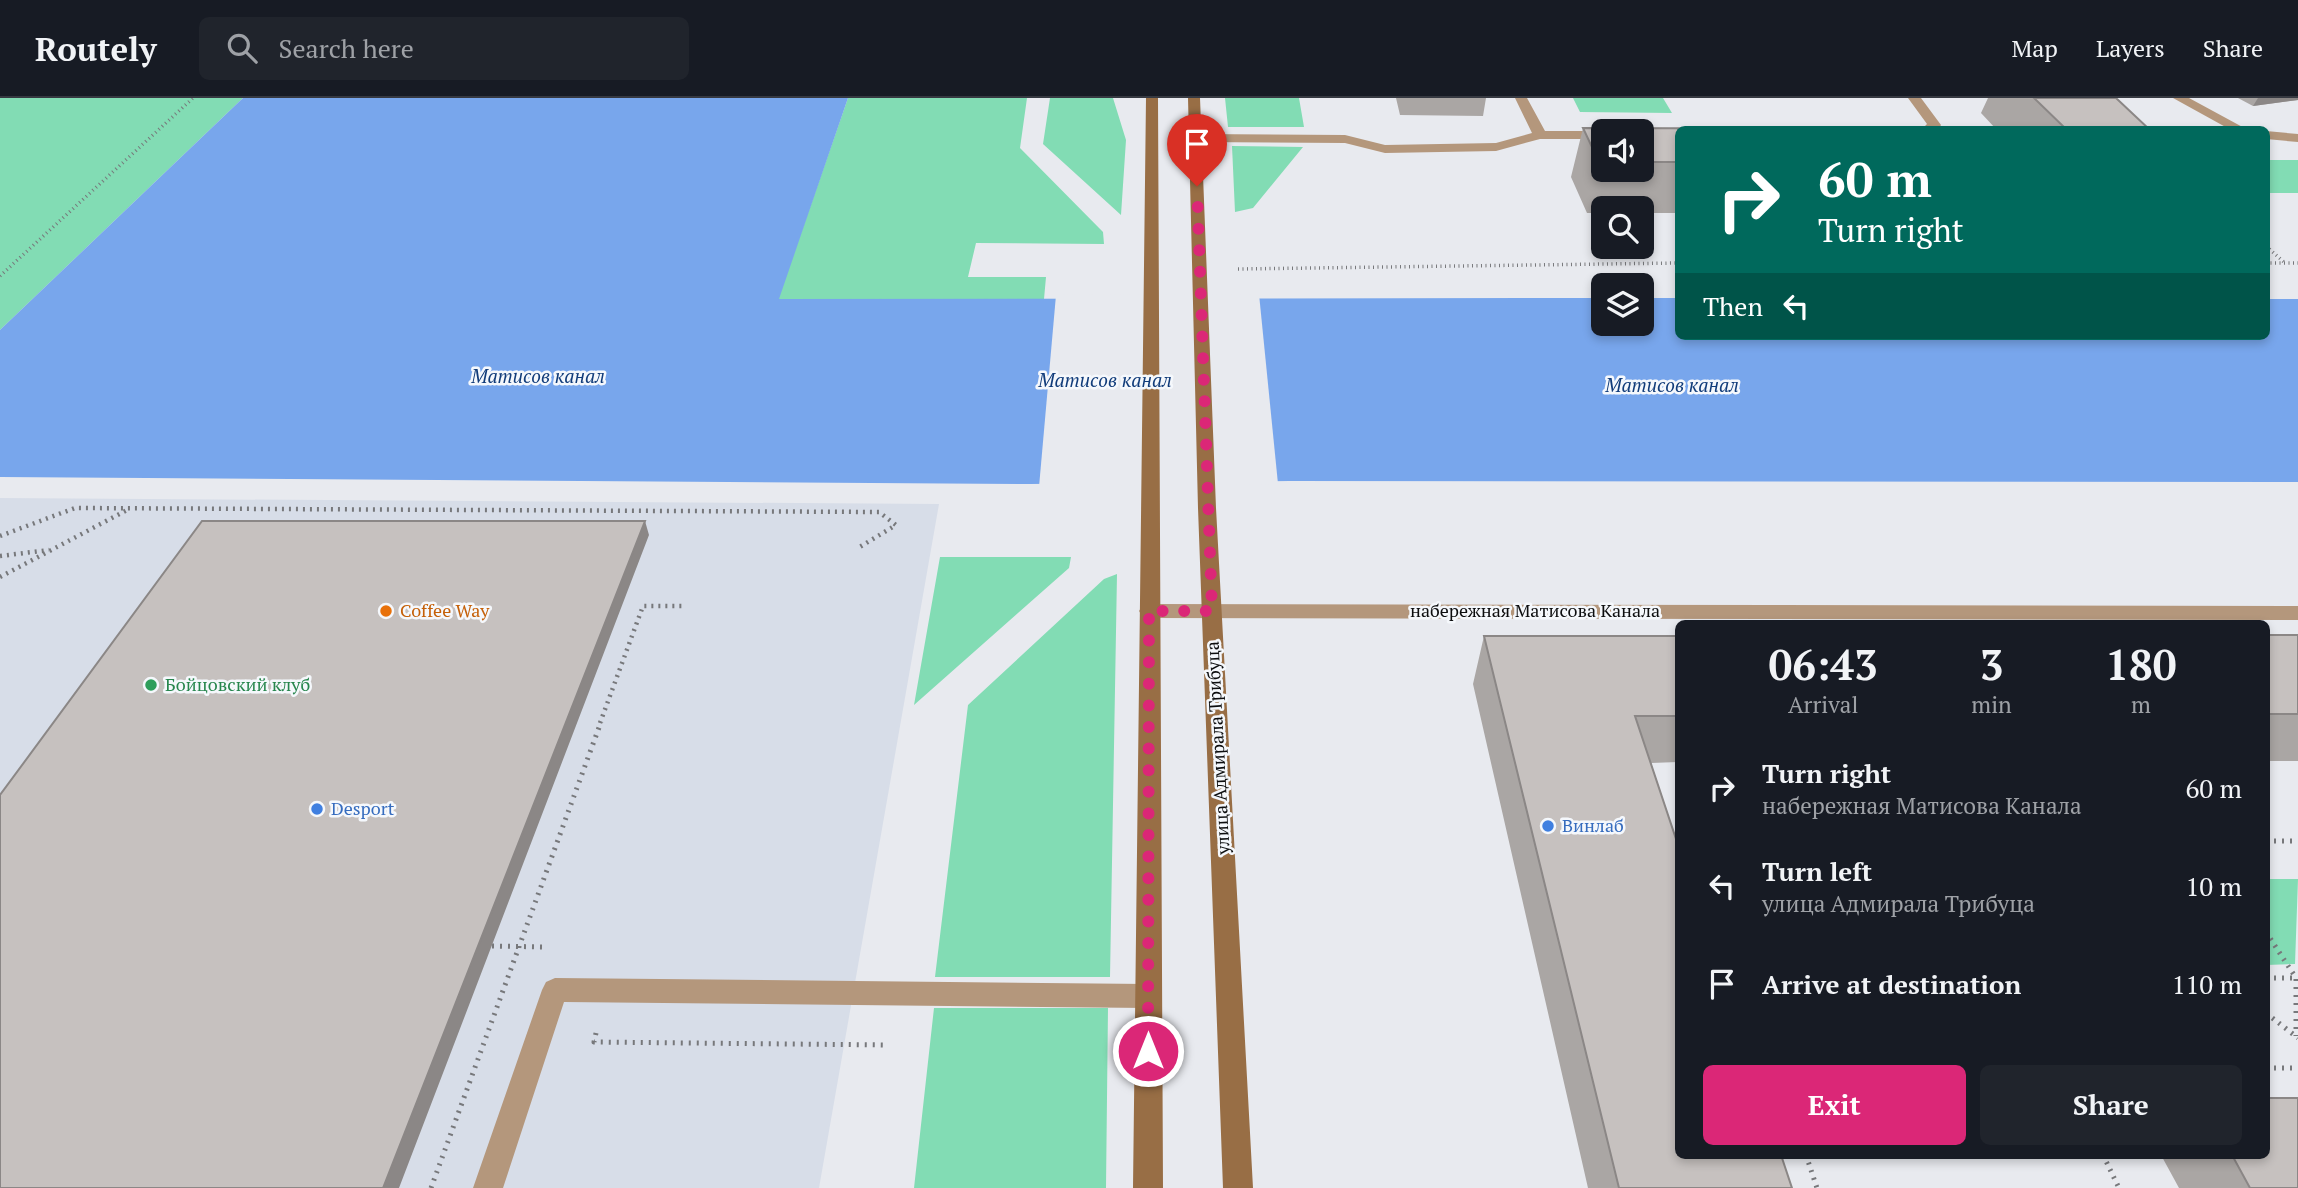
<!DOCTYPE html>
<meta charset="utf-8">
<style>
body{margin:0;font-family:"PT Serif",serif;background:#20242c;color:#f1f3f6;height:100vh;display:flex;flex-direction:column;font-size:26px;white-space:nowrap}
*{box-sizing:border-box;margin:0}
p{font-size:23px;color:#9ea1a6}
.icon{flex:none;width:38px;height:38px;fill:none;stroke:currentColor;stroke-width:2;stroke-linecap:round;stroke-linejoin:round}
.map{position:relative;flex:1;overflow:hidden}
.side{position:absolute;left:1675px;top:522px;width:595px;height:539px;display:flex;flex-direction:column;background:#171b24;border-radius:10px;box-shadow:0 4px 10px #0003}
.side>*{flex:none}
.banner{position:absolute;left:1675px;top:28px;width:595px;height:214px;border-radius:10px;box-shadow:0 4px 10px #0003;background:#00695c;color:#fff;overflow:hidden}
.controls{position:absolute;left:1591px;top:21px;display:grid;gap:14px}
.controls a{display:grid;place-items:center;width:63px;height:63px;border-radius:10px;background:#171b24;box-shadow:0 4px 10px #0003;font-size:35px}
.pin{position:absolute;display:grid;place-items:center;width:60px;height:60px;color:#fff;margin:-72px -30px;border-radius:50% 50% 50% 0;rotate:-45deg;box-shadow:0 0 7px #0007}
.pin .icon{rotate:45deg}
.me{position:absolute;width:77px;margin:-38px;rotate:0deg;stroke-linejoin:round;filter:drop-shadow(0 0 5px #0008)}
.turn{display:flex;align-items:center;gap:24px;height:147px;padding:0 28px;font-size:32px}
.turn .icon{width:91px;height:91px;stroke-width:2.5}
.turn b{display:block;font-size:49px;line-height:60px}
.then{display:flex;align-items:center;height:66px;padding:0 28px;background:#0003;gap:14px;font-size:26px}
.eta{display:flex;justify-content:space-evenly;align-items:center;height:119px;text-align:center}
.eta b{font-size:42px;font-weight:800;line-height:49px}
.action{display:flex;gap:14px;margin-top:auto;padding:14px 28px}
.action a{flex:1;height:80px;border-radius:10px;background:#db2777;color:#fff;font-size:28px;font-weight:800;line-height:80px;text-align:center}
.action a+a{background:#20242c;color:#f1f3f6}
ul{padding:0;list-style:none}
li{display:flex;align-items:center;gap:21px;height:98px;padding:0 28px}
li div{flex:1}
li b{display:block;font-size:26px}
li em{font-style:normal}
header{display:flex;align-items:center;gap:42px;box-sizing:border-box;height:98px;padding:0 35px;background:#171b24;border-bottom:2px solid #363941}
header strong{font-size:33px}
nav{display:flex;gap:38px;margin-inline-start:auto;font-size:24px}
.search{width:490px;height:63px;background:#20242c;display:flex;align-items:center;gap:18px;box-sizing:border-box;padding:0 24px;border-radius:10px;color:#9ea1a6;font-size:26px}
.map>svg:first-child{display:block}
</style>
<header>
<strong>Routely</strong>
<div class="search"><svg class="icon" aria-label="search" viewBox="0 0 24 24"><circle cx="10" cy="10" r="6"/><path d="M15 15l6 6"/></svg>Search here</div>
<nav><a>Map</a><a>Layers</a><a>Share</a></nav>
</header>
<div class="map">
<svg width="2298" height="1090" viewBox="0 0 2298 1090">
<rect width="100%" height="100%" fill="#e8eaef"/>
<!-- built -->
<path fill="#d7dde8" d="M0,400L939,406L819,1090H0Z"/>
<!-- green -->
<path fill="#82dcb4" d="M0,0H243L0,232Z
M848,0H1027L1020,50L1103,134L1104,146L976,145L968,179H1046L1044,201H778Z
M1050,0H1113L1126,42L1121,117L1043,46Z
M1225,0H1299L1304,29H1228Z
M1573,0H1663L1672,15L1580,14Z
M1232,48L1303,49L1253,110L1235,114Z
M2266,62H2298V95H2266Z
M940,459H1071L1069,470L914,607Z
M1117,476L1110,879H935L968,607L1104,481Z
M2266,781H2298L2295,866L2266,867Z
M934,910H1108L1106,1090H914Z"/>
<!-- water -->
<path fill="#78a6ec" d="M243,0H848L779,201L1603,200V226H1642V200H1678V238H2266V201H2298V384L1289,383L1031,386L0,379V232Z"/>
<!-- pier -->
<path fill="#e8eaef" d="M1259,196L1278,386L1039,389L1056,197Z"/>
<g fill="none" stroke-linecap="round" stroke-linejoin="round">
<!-- path-far2 -->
<path stroke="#77787b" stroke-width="3.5" stroke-dasharray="1 3.5" stroke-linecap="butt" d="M2266,148L2284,164
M2266,165H2298
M1238,171L1678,165
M0,178L193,0"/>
<!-- path-far1 -->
<path stroke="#77787b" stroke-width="4.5" stroke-dasharray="2 5" stroke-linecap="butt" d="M0,438L75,410L879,414L896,427L858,450
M0,458L49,452
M0,479L129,411
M600,625L643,508H683"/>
<!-- path -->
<path stroke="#77787b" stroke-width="5" stroke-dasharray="2 6" stroke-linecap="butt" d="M2266,743H2298
M2266,834L2296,880V938
M492,848L544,849
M2266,880H2297
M2266,915L2298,940
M596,935L594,944L888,947
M2266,970H2298
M1806,1057L1817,1090
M2103,1057L2119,1090
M431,1090L601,624"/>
<!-- lane -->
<path fill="#b4977c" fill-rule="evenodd" d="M1515,0H1527L1545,33H1603V41H1540L1496,53L1385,55L1345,45L1195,44L1188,40L1195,36L1345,37L1385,47L1496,45L1532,35Z
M1908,0H1921L1941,27L1939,30L1921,32L1927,26Z
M2173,0H2189L2248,32H2231Z
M2266,33L2298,36V44L2266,41Z
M555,880L1148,886L1157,890L1161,898L1157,906L1148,910L564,904L503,1090H473L542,892L546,884Z"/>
<!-- street -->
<path fill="#b4977c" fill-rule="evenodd" d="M1149,506L2298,508V522L1149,520L1142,518L1139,513L1142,508Z"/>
<!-- secondary -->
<path fill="#986e45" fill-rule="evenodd" d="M1146,0H1158L1163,1090H1133Z
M1188,0H1200L1216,410L1253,1090H1223L1198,410Z"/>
</g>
<!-- wall -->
<path fill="#aaa6a4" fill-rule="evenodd" d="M1396,0H1486L1483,18L1400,17Z
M1988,0H2116L2150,32H1678V115H1642V110H1603V115H1587L1571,79L1583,30L1996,31L1981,15ZM1603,33H1642V72H1603Z
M2238,0H2298V2L2253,8Z
M2266,537H2298V663H2266Z
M1484,538H1678V664L1651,665L1792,1090H1588L1473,586Z
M2161,1057H2266L2298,1090H2179Z"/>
<!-- shaded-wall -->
<path fill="#8b8786" d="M2258,0H2298V2L2253,8Z
M645,423L649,437L399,1090H383Z"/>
<!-- building -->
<path fill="#c6c1bf" stroke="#8b8786" stroke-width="2" d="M2034,0H2116L2150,32H1678V64H1642V33H1603V64H1599L1583,30L2066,31Z
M202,423H645L383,1090H0V697Z
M2266,537H2298V616H2266Z
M1484,538H1678V618H1635L1678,747V1057H1781L1792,1090H1619Z
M2266,1000H2298V1090H2250L2232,1057H2266Z"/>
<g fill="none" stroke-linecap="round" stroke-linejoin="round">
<!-- route -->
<path stroke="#db2777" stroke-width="12" stroke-dasharray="0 21.6" d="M1148,953L1149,513H1212L1197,88"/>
</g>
<!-- markers -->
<circle fill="#e8710a" stroke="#f5f8fc" stroke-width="2.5" cx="386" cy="513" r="7"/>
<circle fill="#2e9e5b" stroke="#f5f8fc" stroke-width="2.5" cx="151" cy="587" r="7"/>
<g fill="#3f7fe0" stroke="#f5f8fc" stroke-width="2.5">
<circle cx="317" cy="711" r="7"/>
<circle cx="1548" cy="728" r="7"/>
</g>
<g text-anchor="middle" stroke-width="5" stroke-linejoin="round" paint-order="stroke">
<!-- food labels -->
<g font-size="18" fill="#c56008" stroke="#f5f8fc" text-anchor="start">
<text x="400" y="519">Coffee Way</text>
</g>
<!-- street labels -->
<g font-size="18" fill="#0d0e0f" stroke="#f5f8fc">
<text x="1535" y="519">набережная Матисова Канала</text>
<text transform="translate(1218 650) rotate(-93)" y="6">улица Адмирала Трибуца</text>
</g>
<!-- leisure labels -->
<g font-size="18" fill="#27864d" stroke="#f5f8fc" text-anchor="start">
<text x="165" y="593">Бойцовский клуб</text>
</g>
<!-- shop labels -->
<g font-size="18" fill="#366cbe" stroke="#f5f8fc" text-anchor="start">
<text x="331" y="717">Desport</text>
<text x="1562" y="734">Винлаб</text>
</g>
<!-- water labels -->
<g font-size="19" font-style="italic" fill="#113c7a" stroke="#f5f8fc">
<text x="538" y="285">Матисов канал</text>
<text x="1105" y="289">Матисов канал</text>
<text x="1672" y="294">Матисов канал</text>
</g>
</g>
</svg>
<div class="controls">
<a><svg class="icon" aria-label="sound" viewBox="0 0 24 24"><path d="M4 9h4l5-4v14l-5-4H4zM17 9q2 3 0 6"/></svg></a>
<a><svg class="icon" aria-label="search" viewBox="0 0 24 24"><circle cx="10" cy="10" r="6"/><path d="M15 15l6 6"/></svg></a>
<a><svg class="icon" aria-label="layers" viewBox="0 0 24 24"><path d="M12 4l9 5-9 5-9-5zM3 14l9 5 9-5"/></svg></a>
</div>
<div class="pin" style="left:1197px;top:88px;background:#d93025"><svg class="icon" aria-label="arrive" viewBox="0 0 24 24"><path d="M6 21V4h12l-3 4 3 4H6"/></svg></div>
<svg class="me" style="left:1148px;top:953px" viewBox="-20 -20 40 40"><circle r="17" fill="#db2777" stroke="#fff" stroke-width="3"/><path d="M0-11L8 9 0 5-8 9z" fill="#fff"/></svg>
<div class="banner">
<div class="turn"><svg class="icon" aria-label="right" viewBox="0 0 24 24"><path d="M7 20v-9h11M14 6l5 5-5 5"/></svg><div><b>60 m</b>Turn right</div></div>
<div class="then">Then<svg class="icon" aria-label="left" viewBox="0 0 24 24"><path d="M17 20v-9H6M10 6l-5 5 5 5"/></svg></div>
</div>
<section class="side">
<div class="eta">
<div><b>06:43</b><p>Arrival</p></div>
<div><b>3</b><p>min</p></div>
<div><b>180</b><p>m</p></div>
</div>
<ul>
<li><svg class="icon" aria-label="right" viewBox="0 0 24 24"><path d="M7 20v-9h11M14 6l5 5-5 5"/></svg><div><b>Turn right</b><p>набережная Матисова Канала</p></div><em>60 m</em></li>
<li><svg class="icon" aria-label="left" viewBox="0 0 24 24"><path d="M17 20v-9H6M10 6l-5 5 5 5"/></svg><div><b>Turn left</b><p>улица Адмирала Трибуца</p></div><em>10 m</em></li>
<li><svg class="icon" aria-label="arrive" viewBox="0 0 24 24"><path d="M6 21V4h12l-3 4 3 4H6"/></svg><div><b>Arrive at destination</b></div><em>110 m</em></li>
</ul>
<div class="action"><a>Exit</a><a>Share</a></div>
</section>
</div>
